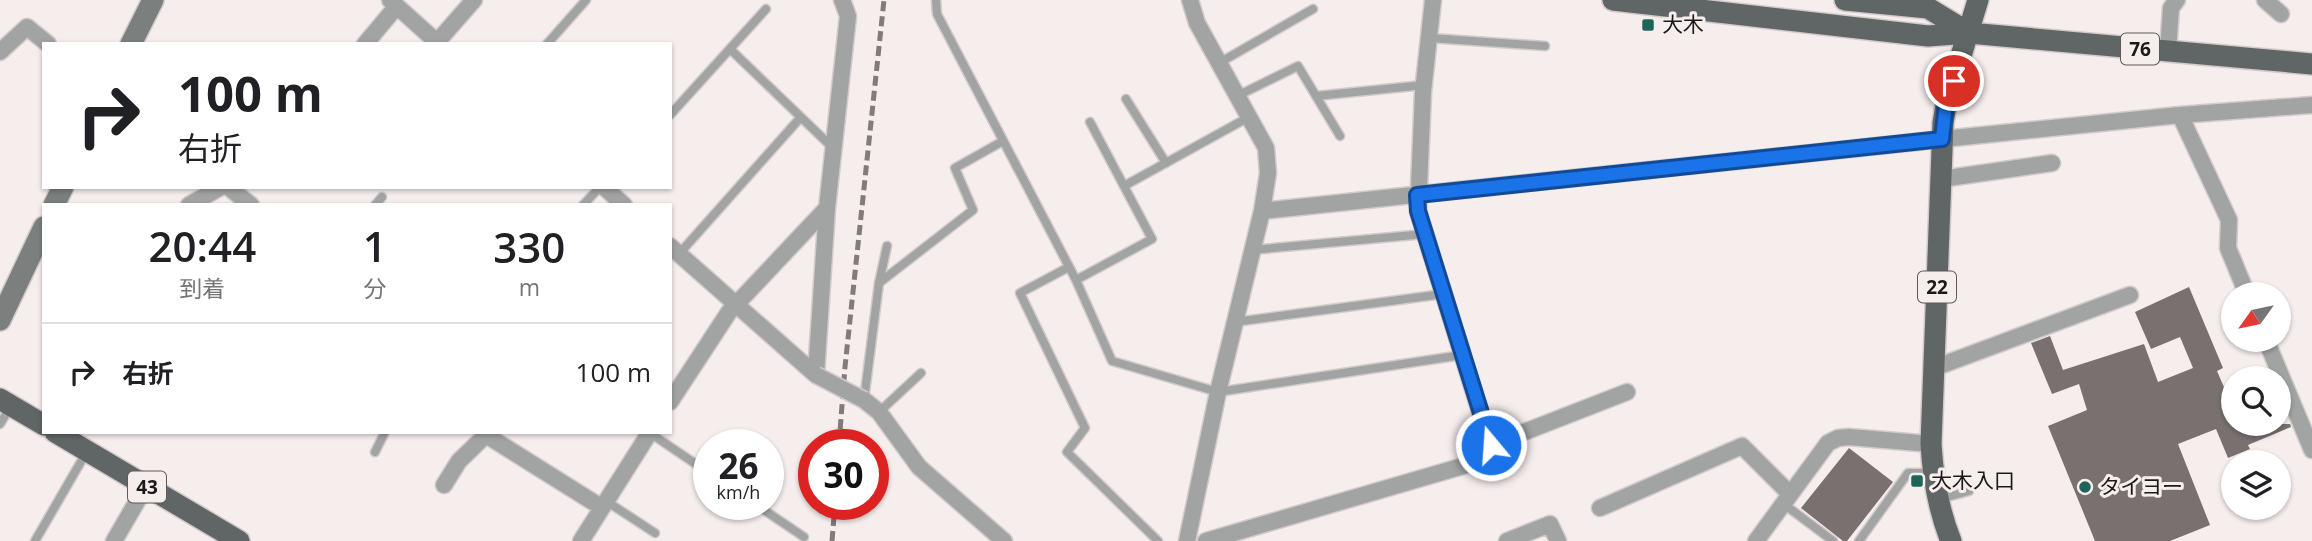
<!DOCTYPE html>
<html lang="ja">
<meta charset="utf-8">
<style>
body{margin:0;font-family:"Open Sans","Noto Sans JP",sans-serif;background:#f6f6f6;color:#202124;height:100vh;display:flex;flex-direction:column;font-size:26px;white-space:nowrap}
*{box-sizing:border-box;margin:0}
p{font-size:23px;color:#757577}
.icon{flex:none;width:38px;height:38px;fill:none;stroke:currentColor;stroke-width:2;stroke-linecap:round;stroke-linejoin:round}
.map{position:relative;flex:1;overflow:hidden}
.sheet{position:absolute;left:42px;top:203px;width:630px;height:231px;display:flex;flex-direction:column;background:#fff;border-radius:0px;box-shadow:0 2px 5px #0004}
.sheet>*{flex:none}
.guide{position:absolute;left:42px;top:42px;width:630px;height:147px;border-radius:0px;box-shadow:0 2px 5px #0004;background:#fff;color:#202124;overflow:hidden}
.needle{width:46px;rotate:237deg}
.buttons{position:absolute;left:2221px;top:282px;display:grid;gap:14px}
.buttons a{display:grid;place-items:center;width:70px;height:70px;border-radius:50%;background:#fff;box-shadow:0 2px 5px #0004;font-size:35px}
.speed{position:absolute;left:693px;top:429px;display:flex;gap:14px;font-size:35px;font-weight:700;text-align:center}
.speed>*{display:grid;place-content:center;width:91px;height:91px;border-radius:50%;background:#fff;box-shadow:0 2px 5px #0004;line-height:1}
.speed small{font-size:18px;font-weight:400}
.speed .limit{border:10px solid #d22;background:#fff;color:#111}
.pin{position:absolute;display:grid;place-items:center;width:60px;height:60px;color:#fff;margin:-30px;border:4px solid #fff;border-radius:50%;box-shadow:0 2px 7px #0007}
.me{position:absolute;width:77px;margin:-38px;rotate:342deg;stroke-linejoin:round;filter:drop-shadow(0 0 5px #0008)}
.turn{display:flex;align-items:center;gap:24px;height:147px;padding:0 21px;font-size:32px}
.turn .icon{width:91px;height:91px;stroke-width:2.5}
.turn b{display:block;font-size:49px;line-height:60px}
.eta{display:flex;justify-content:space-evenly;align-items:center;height:119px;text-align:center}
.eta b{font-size:42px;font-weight:600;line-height:49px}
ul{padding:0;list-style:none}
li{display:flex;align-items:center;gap:21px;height:98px;padding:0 21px;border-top:2px solid #e0e0e0}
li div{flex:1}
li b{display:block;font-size:26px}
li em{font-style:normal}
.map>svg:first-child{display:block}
</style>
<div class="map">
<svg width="2312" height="541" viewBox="0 0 2312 541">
<rect width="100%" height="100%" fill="#f6eded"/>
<!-- building -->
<path fill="#787170" d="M2189,287L2223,368L2217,371L2233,408V424H2290L2291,427L2248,445L2250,449L2228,458L2216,429L2178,444L2210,525L2170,541H2095L2048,426L2087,410L2079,384L2052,394L2031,343L2050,336L2063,370L2144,344L2158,382L2193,368L2180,337L2151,349L2135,312Z
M1849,448L1893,482L1847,541H1843L1801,508Z"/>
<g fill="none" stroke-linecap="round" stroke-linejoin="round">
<!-- lane casing -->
<g stroke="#d3cbcb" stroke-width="11">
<path id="lane" d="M936,0L937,14L1076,280L1112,361L1218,392L1462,355
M1430,38L1545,46
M547,44L586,0
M730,49L833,148
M1219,63L1313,9
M1237,96L1298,66L1340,136
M1316,96L1424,85
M1126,99L1166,163
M670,115L766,9
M1124,186L1249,117
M375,205L382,197
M583,205L600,187
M1252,250L1425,234
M679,254L801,117
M1069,267L1020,293L1085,428L1067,452L1158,541
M1076,280L1152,239L1090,122
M879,283L973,210L955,168L1003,141
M1235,322L1443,294
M864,400L879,283L887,246
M879,412L921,373
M0,424L11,406
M650,433L709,473
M375,452L385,432
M1940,499L1969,491
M606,501L655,533
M755,504L804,537
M1789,508L1833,541
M35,541L86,453
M1859,541L1908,473H1932"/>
</g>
<!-- street casing -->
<g stroke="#d3cbcb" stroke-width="19">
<path id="street" d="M390,0L439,44
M2265,0L2281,14
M437,42L474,0
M365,44L397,6
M2168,51L2171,8L2177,0
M0,52L27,27L48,44
M2180,115L2229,220L2228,248L2247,294
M1941,179L2052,163
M228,187L251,205
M604,187L624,205
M189,205L221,187
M1262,211L1943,139L2180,115L2312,105
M670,246L816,375
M2266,340L2312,450
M1934,368L2130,295
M816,375L827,208L848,16L842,0
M864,400L879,412L919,467L1004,541
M670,402L729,312L827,208
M486,435L601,507
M1491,445L1627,392
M444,485L459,461L489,432
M1600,508L1742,446L1790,494
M114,541L146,486
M581,541L650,432
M1187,541L1218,392L1262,211L1268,173L1266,148L1197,23L1190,0
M1206,541L1494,457L1418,211L1423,92L1433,0
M1507,541L1550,524L1558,541
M1756,541L1828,443L1838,438L1849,437L1931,444"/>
</g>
<!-- secondary casing -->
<g stroke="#d3cbcb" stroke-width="24">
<path id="secondary" d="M131,44L153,0
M54,205L63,187
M0,320L44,227"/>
</g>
<!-- primary casing -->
<g stroke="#d3cbcb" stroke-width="24">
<path id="primary" d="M1613,0L1928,36L1969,33L2312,64
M1845,0L1928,8L1969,33
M0,399L44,425
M55,432L239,541
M1951,541C1938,509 1933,478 1931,444L1943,123L1946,105L1978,0"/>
</g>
<!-- lane -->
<use href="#lane" stroke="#a1a4a3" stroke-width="8"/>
<!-- street -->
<use href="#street" stroke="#a1a4a3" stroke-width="16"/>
<!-- secondary -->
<use href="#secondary" stroke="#7b807f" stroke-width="21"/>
<!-- primary -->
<use href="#primary" stroke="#606665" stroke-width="21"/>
<!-- rail -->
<path stroke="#817b7b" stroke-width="5" stroke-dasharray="10 5" stroke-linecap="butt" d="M839,444L845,367L884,0
M832,541L835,504"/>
<!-- street-bridge casing -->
<g stroke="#d3cbcb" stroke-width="19" stroke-linecap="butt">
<path id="street-bridge" d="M816,375L864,400"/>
</g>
<!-- street-bridge -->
<use href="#street-bridge" stroke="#a1a4a3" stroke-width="16"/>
</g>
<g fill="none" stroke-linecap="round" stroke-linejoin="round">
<!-- route casing -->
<g stroke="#114b97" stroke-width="18">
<path id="route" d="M1491,445L1418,211L1417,195L1942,139L1946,104L1954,81"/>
</g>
<!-- route -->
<use href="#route" stroke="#1a73e8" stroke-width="12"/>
</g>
<!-- markers -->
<g fill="#1e6458" stroke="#f6eded" stroke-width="2.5">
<rect x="1641" y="18" width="14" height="14" rx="3.5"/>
<rect x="1910" y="474" width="14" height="14" rx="3.5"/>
<circle cx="2085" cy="487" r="7"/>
</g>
<g text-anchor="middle" stroke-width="6" stroke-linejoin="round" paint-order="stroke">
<!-- shield labels -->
<g fill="#f6eded" stroke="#5d5959" stroke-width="2">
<rect x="2121" y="33.5" width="38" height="31" rx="5"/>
<rect x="1918" y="271.5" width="38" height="31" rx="5"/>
<rect x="128" y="471.5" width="38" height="31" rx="5"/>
</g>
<g font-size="19" font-weight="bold" fill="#1c1919">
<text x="2140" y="56">76</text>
<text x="1937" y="294">22</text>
<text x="147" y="494">43</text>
</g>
<!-- poi labels -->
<g font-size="21" fill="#1c1919" stroke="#f6eded" text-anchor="start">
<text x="1662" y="32">大木</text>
<text x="1931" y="488">大木入口</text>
<text x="2099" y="494">タイヨー</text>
</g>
</g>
</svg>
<div class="buttons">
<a><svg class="needle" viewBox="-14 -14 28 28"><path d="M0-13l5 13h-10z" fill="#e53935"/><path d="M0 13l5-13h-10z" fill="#757577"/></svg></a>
<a><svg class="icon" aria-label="search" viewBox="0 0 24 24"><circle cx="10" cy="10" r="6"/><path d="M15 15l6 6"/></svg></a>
<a><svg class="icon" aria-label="layers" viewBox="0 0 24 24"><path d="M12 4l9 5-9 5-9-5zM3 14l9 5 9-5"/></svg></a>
</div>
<div class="speed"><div>26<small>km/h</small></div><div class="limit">30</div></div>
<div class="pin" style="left:1954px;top:81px;background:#d93025"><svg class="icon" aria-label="arrive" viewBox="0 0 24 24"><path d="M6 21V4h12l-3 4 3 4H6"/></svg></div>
<svg class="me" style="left:1491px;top:445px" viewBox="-20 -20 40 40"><circle r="17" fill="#1a73e8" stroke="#fff" stroke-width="3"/><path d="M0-11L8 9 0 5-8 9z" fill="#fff"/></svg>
<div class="guide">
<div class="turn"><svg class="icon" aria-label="right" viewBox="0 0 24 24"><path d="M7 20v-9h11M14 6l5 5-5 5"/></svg><div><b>100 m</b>右折</div></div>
</div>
<section class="sheet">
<div class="eta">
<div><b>20:44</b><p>到着</p></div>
<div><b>1</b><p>分</p></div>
<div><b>330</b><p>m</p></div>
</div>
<ul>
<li><svg class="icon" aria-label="right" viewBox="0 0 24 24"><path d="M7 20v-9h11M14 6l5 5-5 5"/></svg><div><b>右折</b></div><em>100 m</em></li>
</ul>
</section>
</div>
